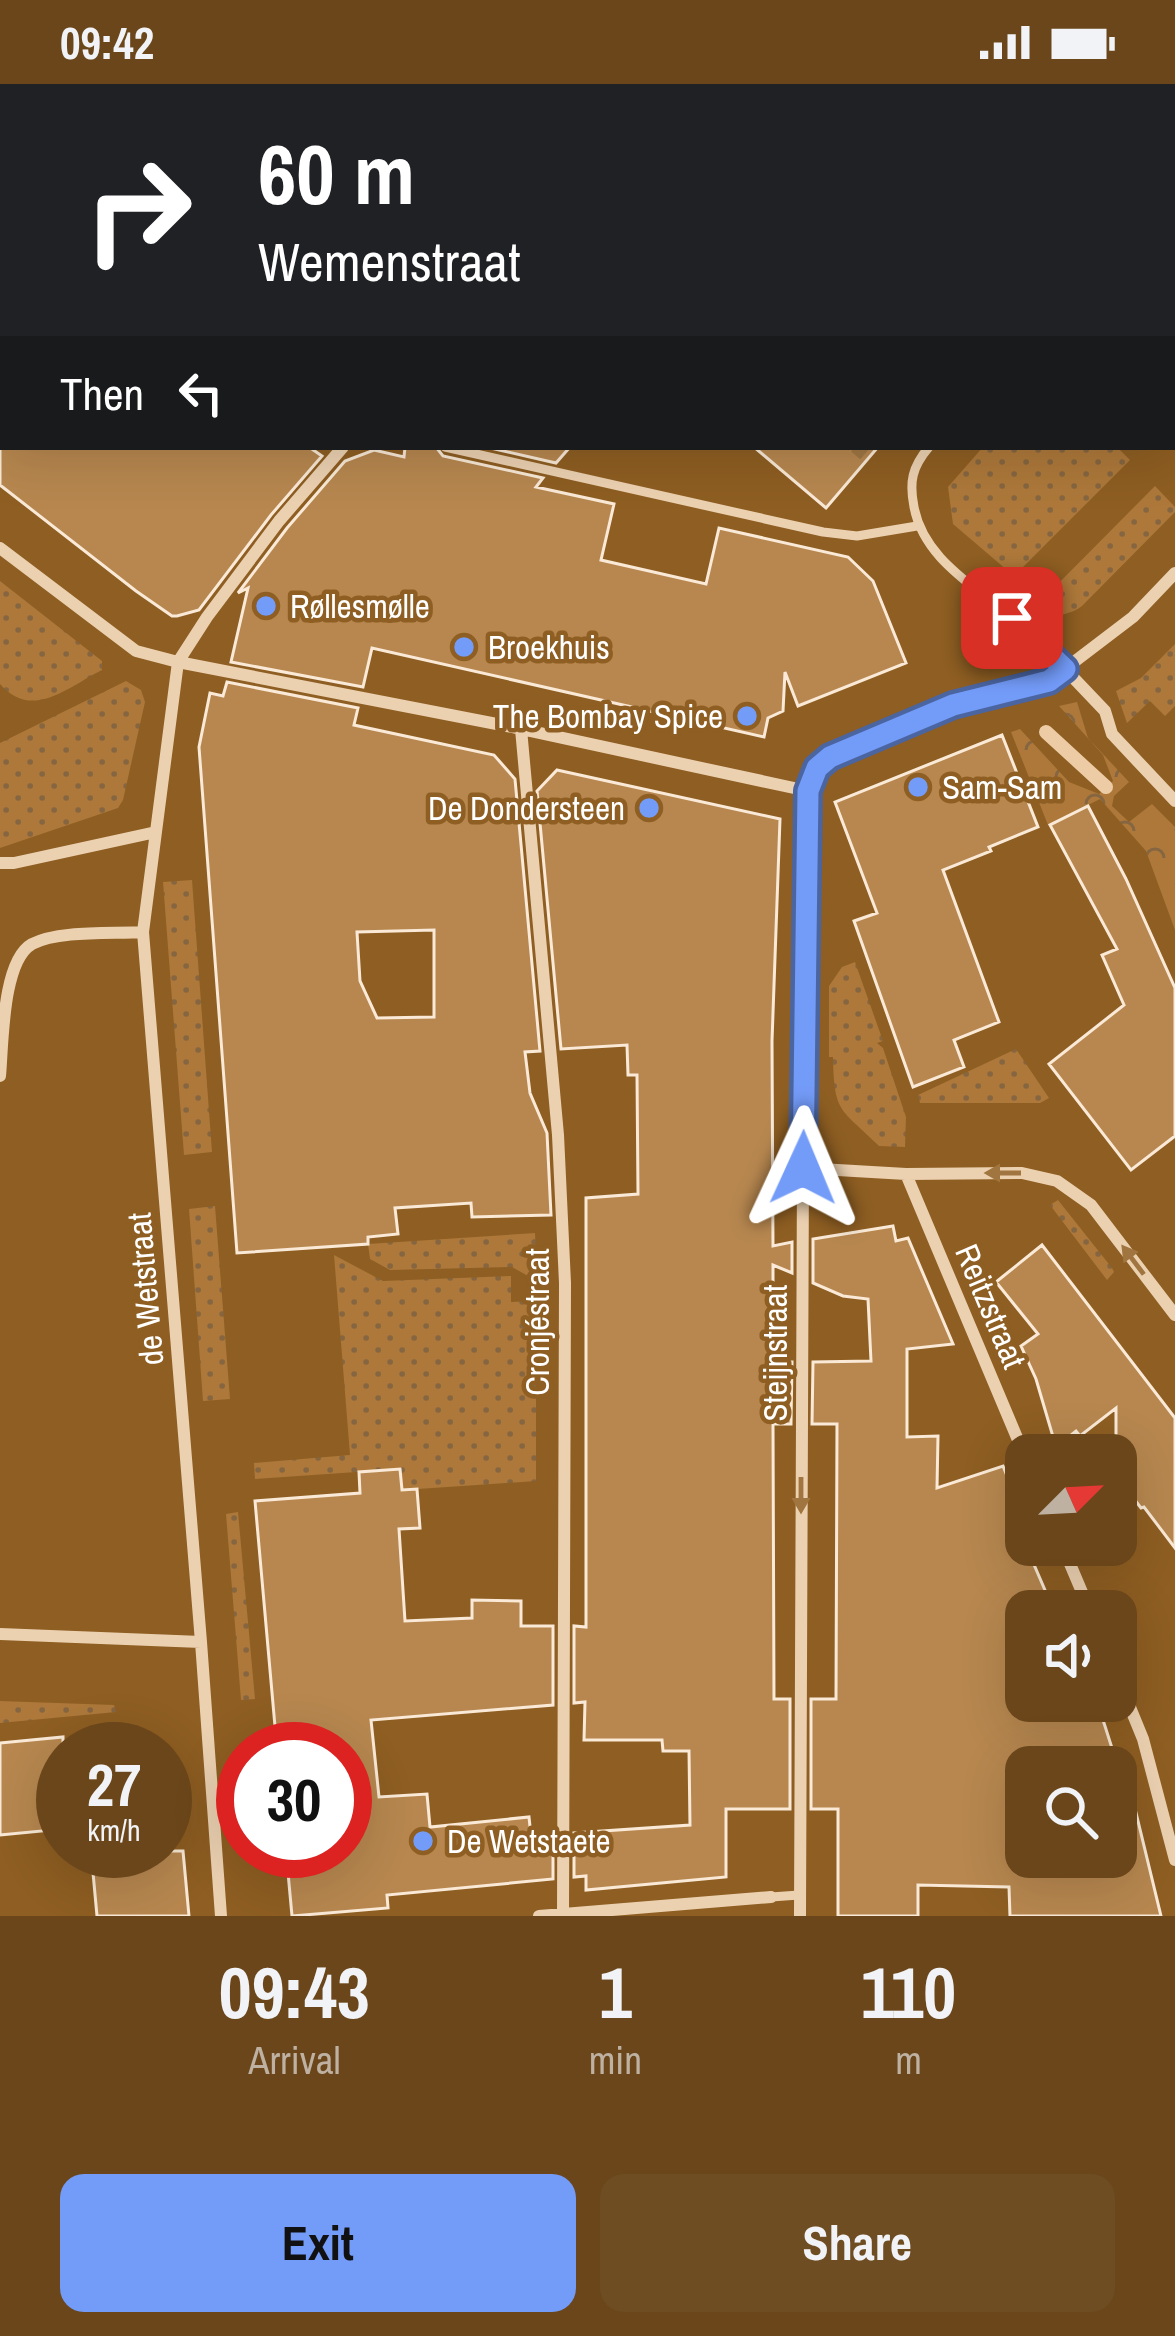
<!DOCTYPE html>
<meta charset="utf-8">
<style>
body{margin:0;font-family:"Archivo Narrow",sans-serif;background:#6f4d23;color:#f1f3f6;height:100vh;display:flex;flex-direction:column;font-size:45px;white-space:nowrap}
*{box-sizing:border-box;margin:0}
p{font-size:39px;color:#beb1a2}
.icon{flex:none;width:66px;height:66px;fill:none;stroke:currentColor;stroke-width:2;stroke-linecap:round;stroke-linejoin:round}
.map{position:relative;height:1832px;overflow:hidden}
.panel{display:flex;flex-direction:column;background:#6a461a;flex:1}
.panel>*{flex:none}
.top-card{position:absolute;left:0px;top:0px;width:1176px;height:366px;box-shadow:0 12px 48px #0002;background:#202124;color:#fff;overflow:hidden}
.needle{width:78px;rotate:66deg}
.controls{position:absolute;left:1005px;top:1350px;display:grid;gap:24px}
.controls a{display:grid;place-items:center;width:132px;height:132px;border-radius:24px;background:#6a461a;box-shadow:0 12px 48px #0002;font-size:60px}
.speed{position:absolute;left:36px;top:1638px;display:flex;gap:24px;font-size:60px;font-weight:700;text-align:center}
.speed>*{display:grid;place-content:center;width:156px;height:156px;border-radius:50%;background:#6a461a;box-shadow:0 12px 48px #0002;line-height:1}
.speed small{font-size:30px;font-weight:400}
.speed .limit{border:18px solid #d22;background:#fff;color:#111}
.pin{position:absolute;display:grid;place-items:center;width:102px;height:102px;color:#fff;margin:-51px;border-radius:24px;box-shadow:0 6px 18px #0006}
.me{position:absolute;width:132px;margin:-66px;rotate:1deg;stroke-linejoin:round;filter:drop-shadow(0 0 9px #0008)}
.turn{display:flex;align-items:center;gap:42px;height:252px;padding:0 60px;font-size:54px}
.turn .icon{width:156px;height:156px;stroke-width:2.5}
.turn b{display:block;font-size:84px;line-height:102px}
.then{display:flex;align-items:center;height:114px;padding:0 60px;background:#0003;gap:24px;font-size:45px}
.eta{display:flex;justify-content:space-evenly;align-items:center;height:204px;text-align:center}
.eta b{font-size:72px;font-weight:700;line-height:84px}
.cta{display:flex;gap:24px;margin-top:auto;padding:24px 60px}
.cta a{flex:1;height:138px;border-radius:24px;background:#739bf8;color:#111;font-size:48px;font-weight:700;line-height:138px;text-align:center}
.cta a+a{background:#6f4d23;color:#f1f3f6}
.status{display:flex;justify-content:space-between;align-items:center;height:84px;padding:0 60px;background:#6a461a;direction:ltr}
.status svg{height:33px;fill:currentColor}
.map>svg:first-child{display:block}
</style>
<div class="status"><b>09:42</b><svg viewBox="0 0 49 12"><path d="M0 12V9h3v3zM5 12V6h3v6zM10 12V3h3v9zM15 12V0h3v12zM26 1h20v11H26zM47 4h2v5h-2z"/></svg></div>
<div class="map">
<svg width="1175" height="1832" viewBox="0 0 1175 1832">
<defs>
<pattern id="grass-dots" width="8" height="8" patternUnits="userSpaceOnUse" patternTransform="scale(3)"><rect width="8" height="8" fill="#ad783a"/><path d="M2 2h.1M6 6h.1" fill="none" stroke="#866641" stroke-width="1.8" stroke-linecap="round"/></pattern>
<pattern id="forest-crowns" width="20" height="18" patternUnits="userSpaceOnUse" patternTransform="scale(3)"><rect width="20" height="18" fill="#ad783a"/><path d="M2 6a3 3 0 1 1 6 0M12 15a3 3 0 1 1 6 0" fill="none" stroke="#866641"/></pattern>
</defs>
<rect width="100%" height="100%" fill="#8e5e22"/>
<!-- grass -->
<path fill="url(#grass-dots)" d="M983,363H1117L1130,376L1014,492L953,440L948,403Z
M1155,402L1175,423V428L1082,522C1065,534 1052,532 1033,525Z
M0,497L102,577V586C68,603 32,637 0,600Z
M1175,560V622L1165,632L1150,617L1127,639L1116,607L1141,594Z
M126,597L141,606L145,618L123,716L118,724L0,764V659Z
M192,796L212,1068L184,1071L163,798Z
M855,878L883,957L877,959L883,964L906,1033L905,1063L879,1062C841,1024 834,1031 833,973H829V902L842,883Z
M1016,965L1049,1014L1040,1019H920L918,1011Z
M1058,1116L1112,1184L1114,1188L1107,1196L1050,1121Z
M215,1122L230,1315L203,1317L189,1125Z
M535,1149L537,1193L528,1192L512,1183L390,1186L370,1175L368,1160Z
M334,1171L383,1197L511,1192V1218L536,1217V1397L403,1406L400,1385L255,1395L254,1379L350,1371Z
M238,1428L255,1615L241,1616L226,1430Z
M0,1617L114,1621L116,1628L0,1639Z"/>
<!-- forest -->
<path fill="url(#forest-crowns)" d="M1077,618L1088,654L1129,698L1114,712L1112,722L1129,738L1152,720L1175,743V846L1146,767L1100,715L1048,741L1011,648L1020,645L1069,698L1099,710L1113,697L1103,671L1059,622Z"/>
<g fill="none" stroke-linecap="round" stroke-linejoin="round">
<!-- stream -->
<path stroke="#edcba5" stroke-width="14" d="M1046,648L1106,703"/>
</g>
<!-- building -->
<path fill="#b7874f" stroke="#f9e9d6" stroke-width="3" fill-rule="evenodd" d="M0,363H309L322,372L271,431L199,526L177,532H172L136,507L0,401Z
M405,363H436L443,372L543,394L536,403L614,420L601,476L706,500L719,444L848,473L873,497L906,579L798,622L785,588L783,627L768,634L764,653L372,564L363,603L231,578L248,504L238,509L287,444L345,377L374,366L404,373Z
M486,363H570L556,379Z
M754,363H878L826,424Z
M227,598L358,624L354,641L494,671L515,695L540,967L525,968L530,1009L547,1049L551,1131L472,1133L471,1119L395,1124L398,1150L368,1153V1160L237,1169L199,663L210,609L223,612ZM434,846V933L377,934L360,897L357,848Z
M1002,651L1038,743L989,763L991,767L943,786L999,938L954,956L964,983L913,1003L854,837L877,829L835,718Z
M557,686L780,735L772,957L773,1162L792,1158V1189L773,1181V1278H792L791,1340H773L774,1615H790V1725H726V1793L586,1806V1792L574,1793V1749L690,1741L689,1667H663L662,1656H584L585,1618L574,1619V1542L586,1543V1114L638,1110L637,991H628L627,961L561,965L537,707Z
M1088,722L1126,795L1175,904V1052L1131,1086L1049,980L1124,921L1102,871L1117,865L1050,741Z
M893,1142L896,1157L908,1154L953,1260L907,1265V1353L938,1352L937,1404L1003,1382L1019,1422L1010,1425L1054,1527H1026V1617H1097L1118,1683H1026V1773H1116V1702L1129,1700L1161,1832H1010L1009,1803L918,1801V1831L916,1832H838V1725H811V1615H836L837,1340H812L813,1278L871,1277L868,1215L843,1212L813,1199V1155Z
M1042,1161L1175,1334V1464L1144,1423L1141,1424L1131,1411L1116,1423V1324L1080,1352L1076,1347L1056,1363L1036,1295L1021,1262L1038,1250L996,1198Z
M400,1385L402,1406L417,1405L420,1444L399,1445L405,1537L472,1534V1516L521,1517V1542H553V1621L371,1636L379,1713L427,1710L430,1743L529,1733L531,1752L553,1750V1795L387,1811L388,1824L292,1832L286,1767H345V1665H277L255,1417L360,1409L359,1388Z
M63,1653V1745L0,1751V1659Z
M91,1767H183L189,1832H97Z"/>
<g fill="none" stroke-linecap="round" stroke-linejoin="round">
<!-- street-tunnel -->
<path stroke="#9f7643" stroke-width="12" stroke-dasharray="12 6" stroke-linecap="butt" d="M774,0L778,3
M855,363L868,374"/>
<!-- lane -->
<path stroke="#ecd1b1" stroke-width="9" d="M196,0L201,3
M1005,0L1008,3
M235,3L238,0
M1173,182L1175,185
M445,363L823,448L857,452L917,442
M929,363C912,383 909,398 914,423C923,471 967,497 1003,527C1025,545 1045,566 1065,585
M771,1813L799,1811"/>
<!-- street -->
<path stroke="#ecd1b1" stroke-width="12" d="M159,0L164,3
M256,3L258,0
M0,223L3,221
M0,464L136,567L178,578L507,642L808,707
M1065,585L1105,627L1112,650L1175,717
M521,645L558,1051L565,1199L563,1832
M0,779H14L156,748
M0,992C3,960 2,877 32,860C59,846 112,850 143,848
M803,1084L906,1090L1022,1089L1057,1097L1091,1121L1175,1231
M906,1090L1026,1375
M1062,1461L1090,1527
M0,1550L201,1558
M1116,1589L1143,1655L1175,1776
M221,1832L201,1558L143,848L178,578L207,533L279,437L343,363
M539,1832L771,1813
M800,1832L803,1084L808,707L816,684L829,673L953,621L1049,597L1133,533L1175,489"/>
<!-- secondary -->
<path stroke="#f9eddd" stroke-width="24" d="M967,0L970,3
M1038,0L1041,3
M1173,141L1175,143
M1173,228L1175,231"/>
</g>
<!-- one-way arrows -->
<defs><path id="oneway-solid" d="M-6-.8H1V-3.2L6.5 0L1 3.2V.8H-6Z" transform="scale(3)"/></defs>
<g fill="#a1753f">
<use href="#oneway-solid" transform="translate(1003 1089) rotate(180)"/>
<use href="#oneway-solid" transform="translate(1133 1176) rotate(-127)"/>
<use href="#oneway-solid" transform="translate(801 1411) rotate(90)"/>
</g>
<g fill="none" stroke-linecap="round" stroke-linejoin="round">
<!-- route casing -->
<g stroke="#4b65a1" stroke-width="30">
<path id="route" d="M803,1084L808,707L817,684L830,673L953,621L1049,597L1065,585L1012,534"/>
</g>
<!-- route -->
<use href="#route" stroke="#739bf8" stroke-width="21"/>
</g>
<!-- markers -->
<g fill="#739bf8" stroke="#8e5e22" stroke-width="4.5">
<circle cx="266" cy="522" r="12"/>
<circle cx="464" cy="563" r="12"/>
<circle cx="747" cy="632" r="12"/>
<circle cx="918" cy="703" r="12"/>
<circle cx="649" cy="724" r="12"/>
<circle cx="423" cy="1757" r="12"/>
</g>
<g text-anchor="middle" stroke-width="9" stroke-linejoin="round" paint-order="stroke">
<!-- poi labels -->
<g font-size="33" fill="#fff" stroke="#8e5e22" text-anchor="start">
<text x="290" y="534">Røllesmølle</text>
<text x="488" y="575">Broekhuis</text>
<text x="723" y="644" text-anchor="end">The Bombay Spice</text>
<text x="942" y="715">Sam-Sam</text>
<text x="625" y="736" text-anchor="end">De Dondersteen</text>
<text x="447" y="1769">De Wetstaete</text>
</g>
<!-- street labels -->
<g font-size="33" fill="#fff" stroke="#8e5e22">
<text transform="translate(145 1205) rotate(-95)" y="12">de Wetstraat</text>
<text transform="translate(991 1222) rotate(67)" y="12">Reitzstraat</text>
<text transform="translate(537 1238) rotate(-90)" y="12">Cronjéstraat</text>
<text transform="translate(775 1269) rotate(-90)" y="12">Steijnstraat</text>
</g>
</g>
</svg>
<div class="controls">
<a><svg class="needle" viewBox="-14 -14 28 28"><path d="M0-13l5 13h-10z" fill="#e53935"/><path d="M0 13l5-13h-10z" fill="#beb1a2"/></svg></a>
<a><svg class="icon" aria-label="sound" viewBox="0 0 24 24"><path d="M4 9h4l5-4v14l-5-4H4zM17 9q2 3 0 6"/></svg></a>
<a><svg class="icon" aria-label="search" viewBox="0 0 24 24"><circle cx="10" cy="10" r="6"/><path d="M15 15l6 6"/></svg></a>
</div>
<div class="speed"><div>27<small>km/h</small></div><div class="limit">30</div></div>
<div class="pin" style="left:1012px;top:534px;background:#d93025"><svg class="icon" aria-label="arrive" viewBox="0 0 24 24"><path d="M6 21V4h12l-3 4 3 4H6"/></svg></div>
<svg class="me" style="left:803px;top:1084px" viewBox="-20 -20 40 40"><path d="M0-17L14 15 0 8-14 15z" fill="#739bf8" stroke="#fff" stroke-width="4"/></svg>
<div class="top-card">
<div class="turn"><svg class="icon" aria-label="right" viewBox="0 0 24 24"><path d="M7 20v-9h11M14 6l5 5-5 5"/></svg><div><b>60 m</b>Wemenstraat</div></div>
<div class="then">Then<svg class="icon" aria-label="left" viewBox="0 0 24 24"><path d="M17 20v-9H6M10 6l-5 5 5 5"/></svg></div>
</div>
</div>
<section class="panel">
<div class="eta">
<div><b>09:43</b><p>Arrival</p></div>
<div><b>1</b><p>min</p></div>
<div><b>110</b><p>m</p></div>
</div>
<div class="cta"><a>Exit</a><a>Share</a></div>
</section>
